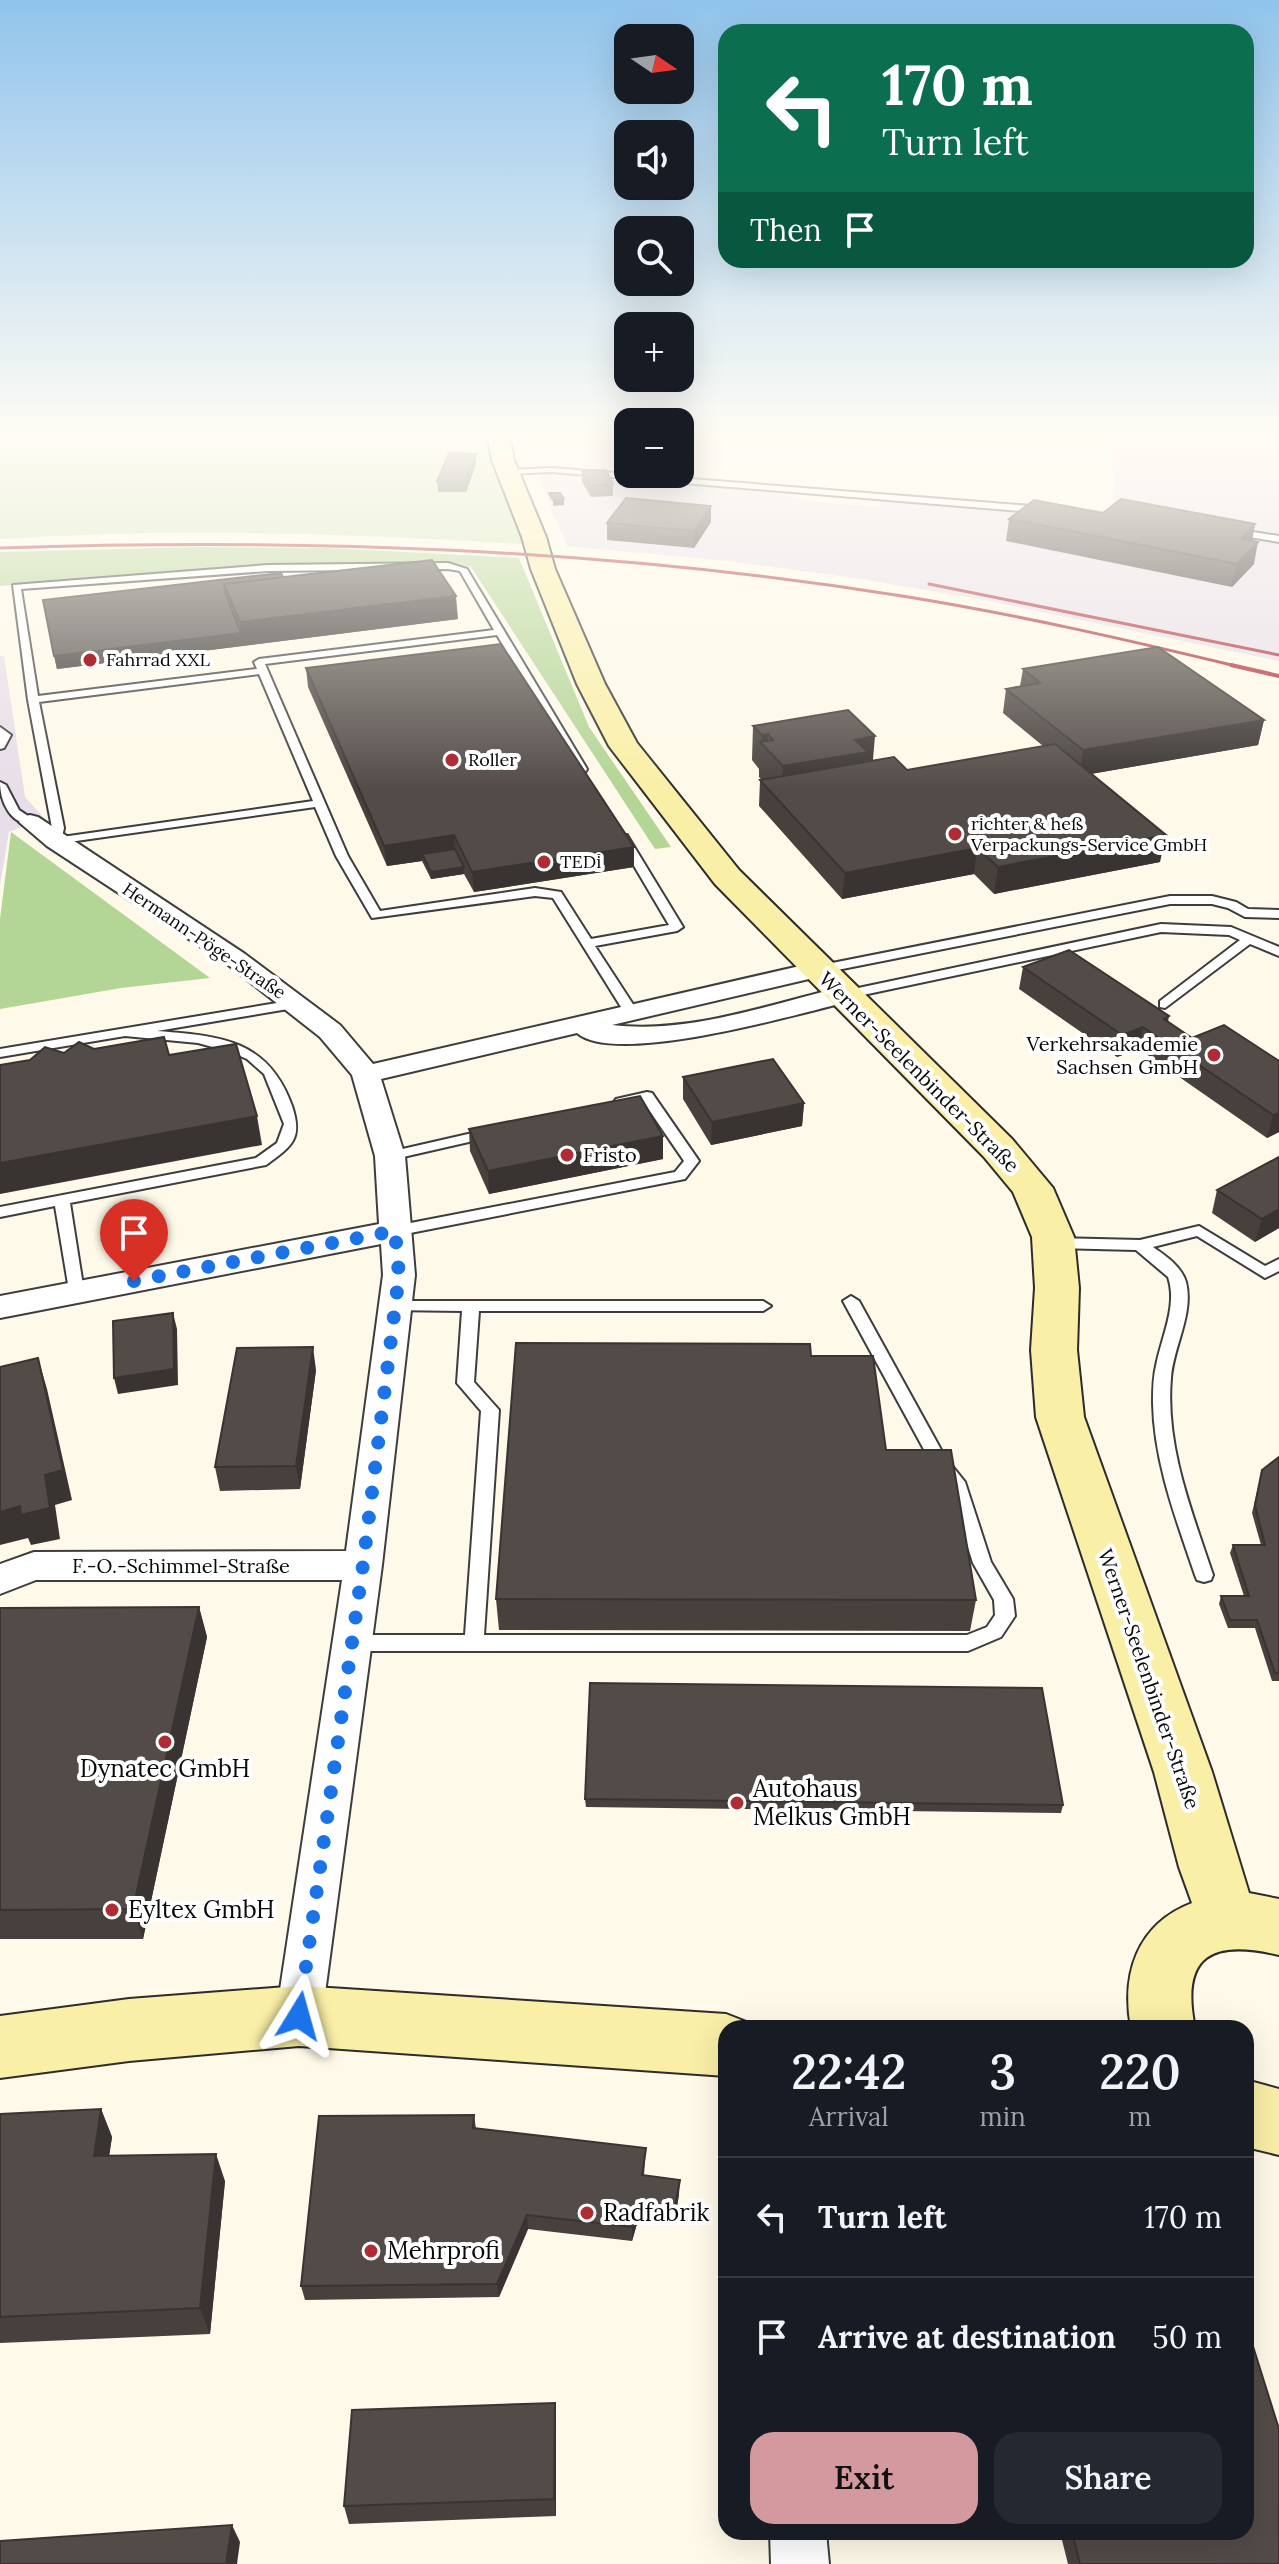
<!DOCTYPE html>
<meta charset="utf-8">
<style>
body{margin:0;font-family:Lora,serif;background:#242831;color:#f1f3f6;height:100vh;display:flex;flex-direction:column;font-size:30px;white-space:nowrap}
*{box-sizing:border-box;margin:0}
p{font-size:26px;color:#9ea1a6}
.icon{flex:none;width:44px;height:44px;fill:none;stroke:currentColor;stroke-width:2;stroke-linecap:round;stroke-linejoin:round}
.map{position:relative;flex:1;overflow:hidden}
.side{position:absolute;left:718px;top:2020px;width:536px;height:520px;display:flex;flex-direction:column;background:#171b24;border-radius:24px;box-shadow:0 8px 32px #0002}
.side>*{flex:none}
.guide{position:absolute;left:718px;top:24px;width:536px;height:244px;border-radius:24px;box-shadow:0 8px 32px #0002;background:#0b6e4f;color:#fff;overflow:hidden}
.needle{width:52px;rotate:103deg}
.tools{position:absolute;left:614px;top:24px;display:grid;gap:16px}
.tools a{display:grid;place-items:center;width:80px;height:80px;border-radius:16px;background:#171b24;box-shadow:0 8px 32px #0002;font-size:40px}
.pin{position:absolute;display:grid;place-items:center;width:68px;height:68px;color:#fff;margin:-82px -34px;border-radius:50% 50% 50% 0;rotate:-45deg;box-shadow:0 0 8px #0007}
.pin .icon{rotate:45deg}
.me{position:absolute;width:88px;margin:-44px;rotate:8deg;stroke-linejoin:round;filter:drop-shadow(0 0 6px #0008)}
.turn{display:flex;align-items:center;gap:28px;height:168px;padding:0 32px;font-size:36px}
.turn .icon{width:104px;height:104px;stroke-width:2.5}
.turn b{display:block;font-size:56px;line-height:68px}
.then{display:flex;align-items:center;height:76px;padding:0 32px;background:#0003;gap:16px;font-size:30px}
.eta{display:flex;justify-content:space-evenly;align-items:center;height:136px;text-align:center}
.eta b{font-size:48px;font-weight:600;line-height:56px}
.button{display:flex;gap:16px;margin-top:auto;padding:16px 32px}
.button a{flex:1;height:92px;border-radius:24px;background:#d4999f;color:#111;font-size:32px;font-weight:600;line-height:92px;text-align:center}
.button a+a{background:#242831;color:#f1f3f6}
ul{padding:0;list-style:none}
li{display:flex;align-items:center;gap:24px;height:120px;padding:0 32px;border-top:2px solid #363941}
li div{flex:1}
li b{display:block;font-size:30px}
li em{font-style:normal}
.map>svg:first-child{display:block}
</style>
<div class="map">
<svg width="1279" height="2564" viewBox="0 0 1279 2564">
<rect width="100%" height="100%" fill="#fef9e8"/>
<!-- industrial -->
<path fill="#e7dee9" d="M1112,431H1279V661L979,599L855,578L728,561L567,546L538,476L551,472L756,489L816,502L880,507L886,492L1114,511Z
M0,656H4L25,797L44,818L9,832L0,885Z"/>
<!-- green -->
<path fill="#cfe5b5" d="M0,431H488L523,544C349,533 174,528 0,539Z"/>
<!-- forest -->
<path fill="#b3d595" d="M195,547L329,548L519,558L589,727L671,847L655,849L471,567L451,562L268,566L0,586V552Z
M11,832L210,978L121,988L0,1009V919Z"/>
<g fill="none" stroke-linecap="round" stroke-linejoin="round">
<!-- service casing -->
<g stroke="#3d3d3d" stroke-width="4">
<path id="service" d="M552,468L1044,507L1048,510L1044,513L552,472L507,474L503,472L507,470Z
M1234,529L1279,536V542L1231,534V530Z
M448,563L467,569L587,769L586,771L577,769L497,635L265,664L348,856L380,911L535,888L561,892L591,939L669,925L617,837L627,835L683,927L677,931L595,946L638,1012L636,1015H626L553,898L535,896L372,918L336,856L315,807L55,844L49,841L52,828L28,700L13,585L268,565ZM448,569L460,571L494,630L259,659L254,662L257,669L38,696L21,589L268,571ZM259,674L313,801L62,837L64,828L39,702Z
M0,727L11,735L4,748L0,749Z
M0,782L6,785L19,810L34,820V824C11,826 0,802 0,782Z
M1170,896H1212L1236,902L1248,909L1279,910V918L1245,917L1228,908L1212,904H1170L817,974L811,970L817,966Z
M1161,924L1231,927L1279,947V956L1250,944L1165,1008L1160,1007V1001L1240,940L1229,935L1161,932L844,999L837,995L844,991Z
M295,1000L302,1004L300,1007L157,1031C220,1036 268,1039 292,1106C303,1139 292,1146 266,1165L70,1203L84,1292L82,1296H70L55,1206L0,1217V1207L256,1158L277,1143L284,1124L264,1074L247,1059L231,1052L198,1043L125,1036L0,1057V1049Z
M647,1092L652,1093L699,1161L685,1179L395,1236L387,1231L395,1226L675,1172L684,1161L643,1101L621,1106L614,1102L616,1099Z
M490,1129L495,1130L497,1133L495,1136L390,1160L383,1156L385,1153Z
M1199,1226L1265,1266L1279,1259V1271L1265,1278L1197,1236L1153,1247C1166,1256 1181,1266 1186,1282C1194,1314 1173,1347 1171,1378C1165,1446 1192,1512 1213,1575L1211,1580L1204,1582L1197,1580L1195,1575C1176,1519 1154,1462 1153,1403C1153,1391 1153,1378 1156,1366C1161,1338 1178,1306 1168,1277L1136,1250L1055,1248L1047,1243L1055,1238L1140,1240Z
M851,1296L859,1301L945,1457L965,1482L991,1562L1013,1599L1015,1616L1001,1637L968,1651H353L346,1649L343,1643L346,1637L353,1635H465L481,1411L457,1383L462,1311L389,1310L387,1306L395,1301H763L771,1306L763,1311H479L474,1382L499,1410L484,1635H967L987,1627L995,1615L994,1600L973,1563L948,1484L933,1466L843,1301Z"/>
</g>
<!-- minor casing -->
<g stroke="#3d3d3d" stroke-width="4">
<path id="minor" d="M30,815L38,817L245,954L340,1025L373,1064L817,962L826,965L830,970L826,975L612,1025C689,1034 768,1005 842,987L851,989L855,995L851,1001C801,1013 616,1067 577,1033L381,1079L405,1156L415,1275L382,1565L322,2016L315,2032L299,2038L283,2032L276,2016L342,1580H36L0,1594V1564L34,1552L346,1551L383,1275L381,1244L0,1318V1296L379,1224L375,1156L352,1075L320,1037L227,964L47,846L19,822L22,817Z
M770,2532H826L829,2564H771Z"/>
</g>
<!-- secondary casing -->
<g stroke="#2c2c2c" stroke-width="4">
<path id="secondary" d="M492,431H513L510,439L514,460L546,537L555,569L605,684L637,743L739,870L1012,1139L1053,1188L1074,1237L1079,1288L1077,1350L1084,1417L1212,1772L1249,1893L1279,1899V1955C1212,1939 1180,1955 1195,2028H1131C1121,1974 1137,1924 1192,1903L1179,1867L1154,1772L1036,1417L1031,1350L1035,1288L1032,1237L1013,1192L984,1157L715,884L609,746L577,684L531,569L522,537L492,460L488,439Z
M299,1986L726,2014L749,2023L751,2028H726V2076L299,2046L129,2061L0,2078V2016L129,1999Z
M1246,2080L1279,2089V2155L1246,2147Z"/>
</g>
<!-- service -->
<use href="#service" fill="#fff" fill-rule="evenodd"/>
<!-- minor -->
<use href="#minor" fill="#fff" fill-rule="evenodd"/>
<!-- secondary -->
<use href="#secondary" fill="#faefa7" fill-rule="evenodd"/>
<!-- rail-far1 -->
<path stroke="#b02c35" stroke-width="3" d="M0,548C301,538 603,548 902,596C1015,614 1128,640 1240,667
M929,584L1279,655"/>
<!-- rail -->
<path stroke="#b02c35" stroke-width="4" d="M1231,665L1279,676"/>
</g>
<!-- wall -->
<path fill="#47403d" d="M476,454V464L466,492H438L437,481Z
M582,471L613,484V496L591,497L582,482Z
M1103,513L1255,524L1252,541L1254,564L1232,587L1006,541L1009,519Z
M711,522L694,548L607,540V523Z
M283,577L458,619L57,669L43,600Z
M306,668L634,847V867L474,892L464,874L431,879L422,861L387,866L308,687Z
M1023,669L1264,720L1258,745L1090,774L1160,862L994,894L974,874L842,899L759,806L760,780H762L759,777V769L752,760L753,726L907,770L1043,746L1003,713L1006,689L1020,686Z
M1023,967L1169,1016L1168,1022L1192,1038L1279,1061V1132L1267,1138L1139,1049L1117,1057L1019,989Z
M683,1077L804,1103L802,1126L711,1145L683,1099Z
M469,1129L663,1159L489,1194L470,1151Z
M1279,1157V1228L1255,1242L1212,1213L1217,1190Z
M811,1356L886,1450L976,1600L970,1631L499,1630L496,1599Z
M316,1370L300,1489L220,1491L215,1467Z
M1279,1457V1681H1272L1255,1628H1228L1219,1604L1221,1596H1244L1230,1553L1233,1545H1261L1252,1513L1262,1470Z
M199,1607L207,1637L143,1939H0V1608Z
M585,1799L1063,1805L1061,1813L586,1807Z
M101,2109L112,2137L109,2156L225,2181L210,2334L0,2343V2114Z
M474,2115L476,2129L646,2148L644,2175L679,2194L675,2220L639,2217L632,2241L528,2229L499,2297L305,2300L301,2286Z
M555,2403L556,2422V2516L349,2524L344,2506Z
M1060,2532H1246L1279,2564H1068Z"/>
<!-- shaded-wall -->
<path fill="#393432" d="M476,454V464L466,492L465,481Z
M564,499V505L553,506V500Z
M711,506V522L694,548V531Z
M1255,524L1251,546L1241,539Z
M1258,542L1254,564L1232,587L1237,564Z
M456,596L458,619L243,646L240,622Z
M241,633L243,646L57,669L54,656Z
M1264,720L1258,745L1062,779L1080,769L1083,750Z
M768,734L767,749L761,743L762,735Z
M875,736L872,771L781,802L783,766L855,740Z
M454,835L455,856L422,854V861L387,866L384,846Z
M1166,835L1160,862L994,894L998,867Z
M634,847V867L474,892L472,872Z
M977,848L974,874L842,899L845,873Z
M464,867V874L431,879V872Z
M1143,1027L1139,1049L1117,1057L1122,1035Z
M804,1103L802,1126L711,1145L712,1122Z
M1279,1113V1132L1267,1138L1273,1115Z
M257,1116L262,1145L0,1194V1163Z
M663,1136V1159L489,1194L488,1171Z
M1279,1209V1228L1255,1242L1262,1219Z
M173,1313L177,1329L178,1385L118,1394L114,1378Z
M313,1347L316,1370L300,1489L296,1466Z
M38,1358L47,1389L72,1500L55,1505L60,1539L31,1545L28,1538L0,1545V1512L45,1475Z
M199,1607L207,1637L143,1939L133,1909Z
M101,2109L112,2137L105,2183L94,2156Z
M216,2154L225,2181L210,2334L200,2308Z
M680,2180L679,2194L675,2220V2206Z
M639,2203V2217L632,2241V2227Z
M527,2215L528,2229L499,2297L497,2284Z
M555,2403L556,2422V2516L554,2499Z
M232,2525L240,2542L237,2564H226Z"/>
<!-- building -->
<path fill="#524b47" stroke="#393432" stroke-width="2" d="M449,453L476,454L465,481H437Z
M606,470L613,484L591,486L582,471Z
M549,493H560L564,499L553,500Z
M626,498L711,506L694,531L607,523Z
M1121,499L1255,524L1241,539L1258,542L1237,564L1009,519L1034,500L1103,513Z
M432,560L456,596L240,622L224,584Z
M281,573L283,577L224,584L226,595L241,633L54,656L43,600Z
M501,644L634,847L472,872L454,835L384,846L306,668Z
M1158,647L1264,720L1083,750L1006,689L1040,683L1023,669Z
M848,710L875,736L855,740L868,752L783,766L760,742L773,740L768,734L762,735L753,726Z
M1055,744L1166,835L998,867L977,848L845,873L760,780L894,757L907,770Z
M455,849L464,867L431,872L422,854Z
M1069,950L1169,1016L1164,1019L1192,1038L1224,1025L1279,1061V1113L1273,1115L1143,1027L1122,1035L1023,967Z
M164,1037L169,1055L236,1044L257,1116L0,1163V1065L30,1060L45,1047L64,1053L79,1042L94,1049Z
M773,1059L804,1103L712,1122L683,1077Z
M640,1096L663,1136L488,1171L469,1129Z
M1279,1157V1209L1262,1219L1217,1190Z
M173,1313L174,1369L114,1378L113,1321Z
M516,1343L810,1344L811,1356H873L886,1450H951L976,1600L496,1599Z
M313,1347L296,1466L215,1467L237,1348Z
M38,1358L63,1470L45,1475L50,1508L21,1515L20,1506L0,1512V1367Z
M1279,1457V1673H1275L1257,1620H1230L1221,1596H1249L1233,1545H1265L1255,1505L1262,1470Z
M199,1607L133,1909L0,1910V1608Z
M590,1683L1042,1688L1063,1805L585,1799Z
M101,2109L94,2156L216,2154L200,2308L0,2317V2114Z
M474,2115L473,2128L646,2148L642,2175L680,2180L675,2206L639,2203L632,2227L527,2215L497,2284L301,2286L319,2116Z
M1246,2324L1279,2429V2564H1080L1072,2532H1246Z
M555,2403L554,2499L344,2506L352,2410Z
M232,2525L226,2564H0V2541Z"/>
<!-- sky -->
<linearGradient id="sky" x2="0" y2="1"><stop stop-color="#91c4ec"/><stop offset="0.55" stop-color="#fffcf5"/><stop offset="1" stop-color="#fffcf5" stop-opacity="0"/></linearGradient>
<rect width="1279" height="790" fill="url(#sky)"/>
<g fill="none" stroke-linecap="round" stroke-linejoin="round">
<!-- route -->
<path stroke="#1a73e8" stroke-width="14" stroke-dasharray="0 25.2" d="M134,1281L395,1231L399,1275L363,1565L299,2016"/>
</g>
<!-- markers -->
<g fill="#b02c35" stroke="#fff" stroke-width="3">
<circle cx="90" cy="660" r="8"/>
<circle cx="452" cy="760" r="8"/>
<circle cx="955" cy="834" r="8"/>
<circle cx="544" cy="862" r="8"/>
<circle cx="1214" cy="1055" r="8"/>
<circle cx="567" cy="1155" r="8"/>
<circle cx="165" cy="1742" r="8"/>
<circle cx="737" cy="1803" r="8"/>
<circle cx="112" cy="1910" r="8"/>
<circle cx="587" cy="2213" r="8"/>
<circle cx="371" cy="2251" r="8"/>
</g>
<g text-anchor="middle" stroke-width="8" stroke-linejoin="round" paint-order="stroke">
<!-- far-poi labels -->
<g font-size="18" fill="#0a0a0a" stroke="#fff" text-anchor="start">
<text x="106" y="666">Fahrrad XXL</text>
<text x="468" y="766">Roller</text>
<text x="971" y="830">richter &amp; heß<tspan x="971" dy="21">Verpackungs-Service GmbH</tspan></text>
<text x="560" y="868">TEDi</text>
</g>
<!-- far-street labels -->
<g font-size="18" fill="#0a0a0a" stroke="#fff">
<text transform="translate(204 941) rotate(34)" y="6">Hermann-Pöge-Straße</text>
</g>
<!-- poi labels -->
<g font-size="20" fill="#0a0a0a" stroke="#fff" text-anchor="end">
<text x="1198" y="1051">Verkehrsakademie<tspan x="1198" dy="23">Sachsen GmbH</tspan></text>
<text x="583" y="1162" text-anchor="start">Fristo</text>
</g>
<!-- street labels -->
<g font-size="20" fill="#0a0a0a" stroke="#fff">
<text transform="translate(919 1072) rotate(45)" y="7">Werner-Seelenbinder-Straße</text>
<text x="181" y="1573">F.-O.-Schimmel-Straße</text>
<text transform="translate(1149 1679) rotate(71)" y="7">Werner-Seelenbinder-Straße</text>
</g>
<!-- near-poi labels -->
<g font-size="24" fill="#0a0a0a" stroke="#fff" text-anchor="start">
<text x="165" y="1777" text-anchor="middle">Dynatec GmbH</text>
<text x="753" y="1797">Autohaus<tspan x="753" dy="28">Melkus GmbH</tspan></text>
<text x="128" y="1918">Eyltex GmbH</text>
<text x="603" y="2221">Radfabrik</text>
<text x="387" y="2259">Mehrprofi</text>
</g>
</g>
</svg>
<div class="tools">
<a><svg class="needle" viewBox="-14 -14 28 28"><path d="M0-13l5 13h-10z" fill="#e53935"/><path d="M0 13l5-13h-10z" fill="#9ea1a6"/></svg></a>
<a><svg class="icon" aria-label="sound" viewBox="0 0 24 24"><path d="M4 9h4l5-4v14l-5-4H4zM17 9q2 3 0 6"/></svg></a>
<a><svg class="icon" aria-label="search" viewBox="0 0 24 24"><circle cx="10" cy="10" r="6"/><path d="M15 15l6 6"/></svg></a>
<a>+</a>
<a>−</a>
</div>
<div class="pin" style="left:134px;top:1281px;background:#d93025"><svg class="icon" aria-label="arrive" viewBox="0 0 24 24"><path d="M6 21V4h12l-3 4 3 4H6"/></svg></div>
<svg class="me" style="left:299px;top:2016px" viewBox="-20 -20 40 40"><path d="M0-17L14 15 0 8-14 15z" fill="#1a73e8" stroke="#fff" stroke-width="4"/></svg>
<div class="guide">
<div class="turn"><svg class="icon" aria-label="left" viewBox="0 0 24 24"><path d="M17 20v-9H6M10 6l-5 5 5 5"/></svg><div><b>170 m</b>Turn left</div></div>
<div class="then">Then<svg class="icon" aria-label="arrive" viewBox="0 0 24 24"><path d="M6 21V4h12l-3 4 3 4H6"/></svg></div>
</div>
<section class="side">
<div class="eta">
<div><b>22:42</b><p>Arrival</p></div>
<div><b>3</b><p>min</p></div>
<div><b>220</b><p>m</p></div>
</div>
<ul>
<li><svg class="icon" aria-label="left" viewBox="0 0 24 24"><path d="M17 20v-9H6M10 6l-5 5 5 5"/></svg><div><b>Turn left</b></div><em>170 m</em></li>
<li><svg class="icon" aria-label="arrive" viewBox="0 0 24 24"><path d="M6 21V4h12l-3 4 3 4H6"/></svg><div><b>Arrive at destination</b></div><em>50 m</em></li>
</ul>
<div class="button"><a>Exit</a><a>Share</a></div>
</section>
</div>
